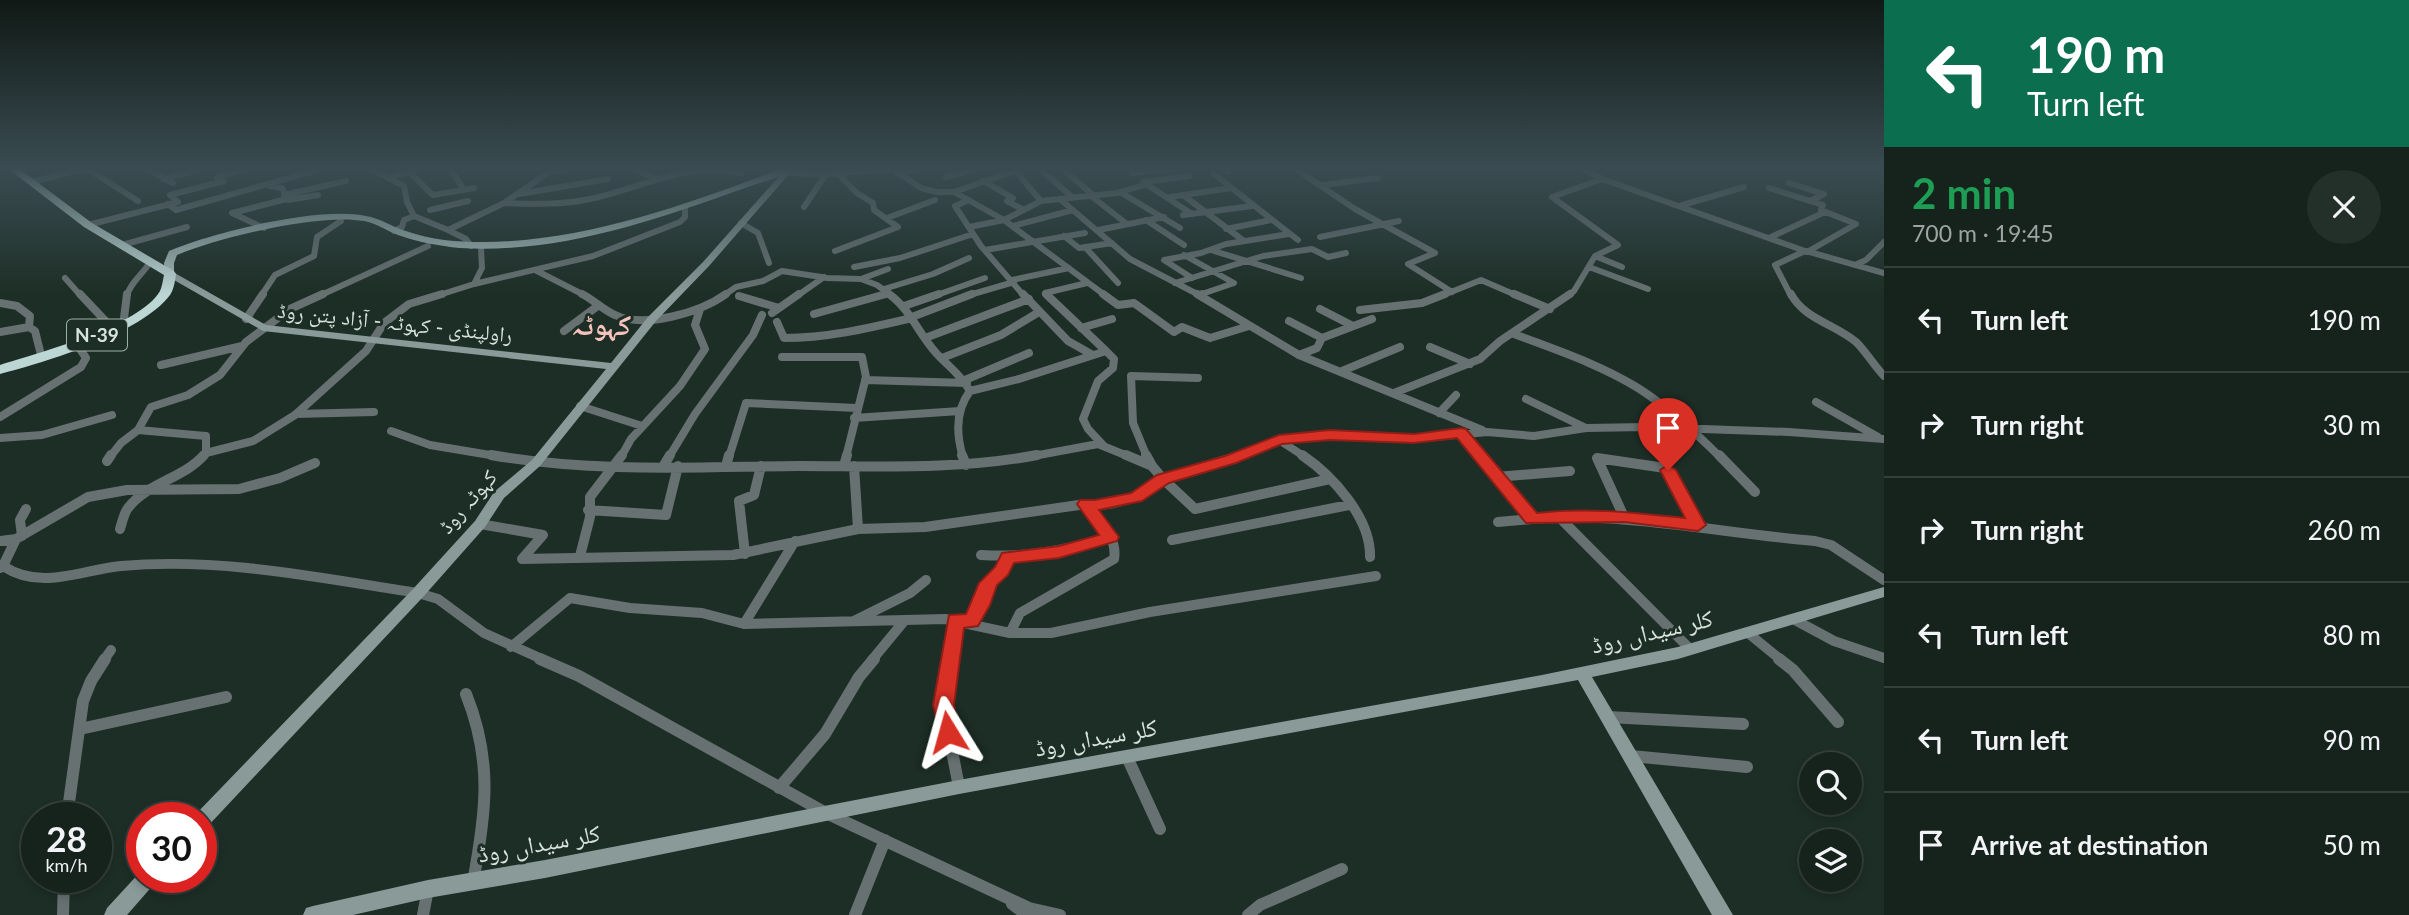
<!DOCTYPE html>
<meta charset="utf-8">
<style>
body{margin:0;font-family:Lato,"Noto Naskh Arabic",sans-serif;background:#232f29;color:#f1f3f6;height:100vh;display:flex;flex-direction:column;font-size:26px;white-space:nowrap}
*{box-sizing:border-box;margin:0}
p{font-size:23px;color:#9ea4a3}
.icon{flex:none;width:38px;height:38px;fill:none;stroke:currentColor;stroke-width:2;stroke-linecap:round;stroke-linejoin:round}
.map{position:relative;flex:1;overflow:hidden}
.sheet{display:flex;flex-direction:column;background:#16221c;width:525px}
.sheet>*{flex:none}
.banner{background:#0b6e4f;color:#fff;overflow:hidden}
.buttons{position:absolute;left:1799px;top:752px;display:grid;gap:14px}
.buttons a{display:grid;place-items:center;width:63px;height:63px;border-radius:50%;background:#16221c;box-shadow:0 4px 10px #0003,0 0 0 2px #353f3b;font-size:35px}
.speed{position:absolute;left:21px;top:802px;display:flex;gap:14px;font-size:35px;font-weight:700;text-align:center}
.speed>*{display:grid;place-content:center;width:91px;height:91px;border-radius:50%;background:#16221c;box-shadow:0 4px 10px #0003,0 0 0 2px #353f3b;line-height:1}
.speed small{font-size:18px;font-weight:400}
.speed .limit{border:10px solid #d22;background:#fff;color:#111}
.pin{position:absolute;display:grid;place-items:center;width:60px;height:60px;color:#fff;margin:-72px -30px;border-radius:50% 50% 50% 0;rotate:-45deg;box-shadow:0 0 7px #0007}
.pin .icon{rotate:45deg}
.me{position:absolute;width:77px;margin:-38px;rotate:352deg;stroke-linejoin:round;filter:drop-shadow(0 0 5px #0008)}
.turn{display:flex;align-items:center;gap:24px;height:147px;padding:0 28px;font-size:32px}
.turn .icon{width:91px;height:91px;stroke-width:2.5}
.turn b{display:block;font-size:49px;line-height:60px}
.round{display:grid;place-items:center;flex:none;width:74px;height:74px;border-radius:37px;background:#232f29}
.summary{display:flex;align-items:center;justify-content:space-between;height:119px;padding:0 28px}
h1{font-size:42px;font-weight:700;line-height:52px;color:#1e9e55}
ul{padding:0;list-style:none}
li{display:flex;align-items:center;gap:21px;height:105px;padding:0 28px;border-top:2px solid #353f3b}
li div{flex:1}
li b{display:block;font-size:26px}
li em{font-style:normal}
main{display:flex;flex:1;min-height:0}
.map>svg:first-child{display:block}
</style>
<main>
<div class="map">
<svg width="1884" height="915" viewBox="0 0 1884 915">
<rect width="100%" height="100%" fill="#1d2e26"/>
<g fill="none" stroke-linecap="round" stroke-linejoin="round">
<!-- street-far3 -->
<path stroke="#677171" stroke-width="6" d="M144,167L173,183
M367,167L404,186L407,202L414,216L448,230
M449,167L464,190
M497,167L551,168
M629,167L657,179
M1038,167L1072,197
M1060,167L1093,195
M1221,167L1229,172
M1293,167L1355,209L1435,253L1408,264L1452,292
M1580,167L1602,179L1805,251L1775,265L1791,296
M86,168L138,201
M1013,168L1041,201
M16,170L30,167
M1015,171L954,192L1004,220L1106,296
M409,172L433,195L474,188
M549,172L584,167
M786,173L826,174L893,169L921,188L937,192H954
M897,173L931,167
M1132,173L1185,167
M1214,174L1298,240
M946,177L975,169
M389,178L424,167
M163,179L209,167
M983,181L1013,198L1007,201L1024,210
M32,182L90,167
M1143,182L1192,214
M1143,182L1190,176
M1789,183L1824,194L1810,201
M1322,185L1378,178
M270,186L282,188L288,200L318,195
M1769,188L1823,205L1821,210L1856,224L1807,252
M1120,192L1180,228
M519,194L608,179
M284,195L346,181
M1090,195L1127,224
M1183,195L1244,241
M1170,197L1231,188
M1060,199L1130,259L1201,296
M969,200L955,206L981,246L1024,296
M504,203C532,204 562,205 590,199C642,188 687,161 741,173
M168,204L176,210L328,167
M1679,206L1744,187
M804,207L826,174
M430,210L468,201
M1183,215L1252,206
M887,218L935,200
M1146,220L1184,245
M741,223L758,233L769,263
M88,225L178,202L170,195L224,181L217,177L251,167
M1013,226L1073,210
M969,227L1004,220L1041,201L1117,193L1147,184
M264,228L232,213L286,199
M1226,229L1271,220
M1098,230L1164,217
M394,231L402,227L404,220L414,216
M1064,236L1079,248L1112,243
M1320,237L1399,221
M1771,237L1825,212
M122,245L187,227
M471,246L466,239L448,230L504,203L549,172L552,167
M1085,247L1118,283
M481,249L482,268L474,284L593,256L680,222L685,217V208
M985,250L1085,233
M1211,250L1301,278
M835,251L898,227L874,210L873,203L857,193L837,173
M1806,251L1884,273
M1184,255L1234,283L1199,295
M1595,256L1622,267
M1855,265L1866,260L1884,242
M854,267L900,258L973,234
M1589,267L1648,289
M535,270L586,296
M65,278L81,296
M1192,278L1164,260L1201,253L1226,244L1289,234
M861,279L888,269
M1012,280L1069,268
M1175,283L1263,256L1312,249L1328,257L1346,253
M884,289L933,274L969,258
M127,296C129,284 144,273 150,262
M261,296L275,275L314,256L317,237L341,221
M319,296L428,246
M436,296L474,284
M723,296L736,287L763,281L782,271L828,278L861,279L877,285L892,296
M797,296L824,277
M879,296L889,293
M934,296L985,278
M966,296L1014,282
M1048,296L1045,293L1087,283
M1441,296L1481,280L1518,296
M1567,296L1574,291L1595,256L1618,245L1552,197L1602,179"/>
<!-- street-far2 -->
<path stroke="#677171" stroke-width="8" d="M80,294L114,330
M582,294C594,300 603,310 615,315C645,329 701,312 726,294
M889,294C911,310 919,335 937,354C949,367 961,375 970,391C955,411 956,434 963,457
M1023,294L1068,341L1091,354
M1046,294L1106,351
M1103,294L1118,305L1134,303L1174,332L1182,327L1210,338L1249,326
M1197,294L1299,355L1482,430
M1514,294L1550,309
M1791,294C1804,319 1835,324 1856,342C1864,349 1875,367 1884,376
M1199,295L1202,294
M739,296L779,308
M0,303L17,306L30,316L29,327L35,331L41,355
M904,306L939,294
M1320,309L1353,326
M1360,310L1422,303L1445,294
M772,313L799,294
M814,314L886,294
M912,317L972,294
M246,319L263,294
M1289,321L1322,338L1372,319
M777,322L784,338C828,338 869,328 912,318
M123,326L127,294
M1081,328L1112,319
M564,331L599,305
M0,332L29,327
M1514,334C1556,350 1599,364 1638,388C1668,407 1695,432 1720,457
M925,338L1029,299
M1430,347L1470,364
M1299,355L1317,348L1322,338
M782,357H862L866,377L846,457
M942,358L1001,335L1039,312
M161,365L242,346
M1342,371L1400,347
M865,380L967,383
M965,380L1029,353
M970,391L1019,379L1106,351L1114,359L1113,368L1098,381L1083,419L1088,429L1103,445
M1394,393L1480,359L1500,341L1570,294
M1526,399L1586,428
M1816,402L1878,437
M580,406L642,426
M1439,413L1456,395
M296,414L374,412
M0,417L81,367L86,358L76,343
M854,418L960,411
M391,431L430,445L502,457
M1461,433L1481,457
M0,438L42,435L112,415
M1279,440L1305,457
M206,453L253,441L295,415L366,351L384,323L409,304L442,294
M110,457L121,443L138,430
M202,457L206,453V436L138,430L151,407L188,395L220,375L246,342L290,309L323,294
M621,457L631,439L680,386L705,349L695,325L700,309
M669,457L695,414L753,335L762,315
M729,457L746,403L857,408
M1028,457L1098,444L1130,457
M1147,457L1133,423L1131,376L1198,378
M1238,457L1279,440L1330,435L1414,439L1487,432L1534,436L1586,428L1646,427L1789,432L1884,439"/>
<!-- street-far1 -->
<path stroke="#677171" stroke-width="10" d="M491,455C593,473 696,467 799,466C878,466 959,470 1037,455
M962,455L966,465
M1126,455L1152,466L1163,479L1242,455
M1146,455L1152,466
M1302,455C1333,476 1371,518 1370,557
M1479,455L1532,519C1628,512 1720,533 1815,541L1831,545L1884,580
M1719,455L1755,492
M107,461L111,455
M664,465L670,455
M726,466L729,455
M844,466L847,455
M854,466L858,529
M1496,477L1570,471
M588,510L666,515L678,466
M1558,516L1690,649
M1624,517L1597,458L1665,468L1698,525
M1498,522L1532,519
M480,524L543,535L522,559L733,555L858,529L925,527L1086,504
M120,529C122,523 124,513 128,508C147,483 184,478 204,455
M22,536L20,520L26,509
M1172,540L1349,505
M0,541L16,539
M745,554L739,501L754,495L761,466
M981,555C1026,558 1067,550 1110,537
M580,556L590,517V497L622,455
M3,566L16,539L88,497L127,490L239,489L280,478L315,463
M0,568L3,566C41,591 80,570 121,566C220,557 321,578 418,593L438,599L484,633L544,660
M1795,620L1834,641L1884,658
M854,621L910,593L926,580
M971,621L985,588L1008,558
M744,624L795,541
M1010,633H1051L1150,612L1376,576
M1748,633L1781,660
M511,647L570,598L630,608L702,613L744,624L905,620
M104,660L111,650
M872,660L905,620L945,619L1010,633L1020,613L1114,559C1118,537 1099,520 1086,504C1116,508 1139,496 1163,479L1195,509L1330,479
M949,660L955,620"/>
<!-- street -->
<path stroke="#677171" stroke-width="12" d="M540,659L579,676L826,813L1029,908L1060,915
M950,659L943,705L959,787
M1779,659L1793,670L1838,722
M466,694C493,761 486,813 473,882
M1608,717L1743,724
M80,729L226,697
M1631,756L1747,767
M1127,757L1160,829
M779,788L825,734L859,677L874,659
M67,817L83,701L91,681L105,659
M1012,904L1027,915
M63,915L64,877
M423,915L428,889
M855,915L885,840
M1248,915L1260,905L1342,869"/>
<!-- secondary -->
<path fill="#8a9a99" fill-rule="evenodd" d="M778,169H784L790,173L709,266L656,321L540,466L504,498L485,527L423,597L207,827L201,829V817H194L195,815L413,589L475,521L494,492L532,460L606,369L263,331L167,276V272H173L266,325L611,363L648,317L703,262L781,174L777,171Z
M1884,587V597L1678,659L1592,677L1733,915H1712L1578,680L959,794L545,878L428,898L353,915H303L306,908L313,906L428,880L545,860L959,780L1542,675L1678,647Z
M141,871L142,877H157L155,883L127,915H104L107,908Z"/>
<!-- primary -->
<path fill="#a4b9b8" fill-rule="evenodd" d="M786,167H797C782,178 757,183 739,190C651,222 555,254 460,248C439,246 418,242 398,235C387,231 376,223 364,221C320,213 219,237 177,255L174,263V276L170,277L165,274L164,263L169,251C213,232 320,206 366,216C380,218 392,227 406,231C431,240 457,242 484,242C589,241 689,203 786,167Z"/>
<!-- highway -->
<path fill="#bcd6d4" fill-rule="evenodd" d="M6,167H17L92,223L174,271L176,274C175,281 174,289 170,295C142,333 46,362 0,374V365C38,353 140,326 160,291C162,287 163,280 164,275L84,227Z"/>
</g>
<!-- sky -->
<linearGradient id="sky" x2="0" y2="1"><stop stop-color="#101915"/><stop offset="0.57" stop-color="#3a4c52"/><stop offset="1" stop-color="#3a4c52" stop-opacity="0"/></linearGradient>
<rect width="1884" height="295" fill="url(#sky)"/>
<!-- route -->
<path fill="#d93025" stroke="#8d1f18" stroke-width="2" d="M1461,428L1466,429L1537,513C1587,507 1636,513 1685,518L1660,470L1668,465L1676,470L1706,525L1698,531L1624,522L1526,523L1457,438L1414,443L1330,440L1282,444L1236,463L1169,483L1142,501L1099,510L1119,537L1117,541L1059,558L1014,563L1008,575L997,585L990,605L978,626L964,628L954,705L959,732L956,739L948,741L941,739L933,705L949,615L966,614L979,583L995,567L1002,553L1059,546L1099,535L1077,504L1080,500H1095L1131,493L1157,475L1225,456L1279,435L1330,430L1414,434Z"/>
<g text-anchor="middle" stroke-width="6" stroke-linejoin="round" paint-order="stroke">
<!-- shield labels -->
<rect fill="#1d2e26" stroke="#a1ada7" stroke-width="2" x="67" y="319.5" width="60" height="31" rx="5"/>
<g font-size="19" font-weight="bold" fill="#d9e4de">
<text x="97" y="342">N-39</text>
</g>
<!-- street labels -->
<g font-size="21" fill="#d9e4de" stroke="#1d2e26">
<text transform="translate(395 323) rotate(6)" y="7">راولپنڈی - کہوٹہ - آزاد پتن روڈ</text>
<text transform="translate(468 502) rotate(-49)" y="7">کہوٹہ روڈ</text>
</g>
<!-- near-street labels -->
<g font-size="24" fill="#d9e4de" stroke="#1d2e26">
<text transform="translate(1652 632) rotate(-13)" y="8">کلر سیداں روڈ</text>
<text transform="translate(1096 738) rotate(-10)" y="8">کلر سیداں روڈ</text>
<text transform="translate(539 844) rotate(-10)" y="8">کلر سیداں روڈ</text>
</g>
<!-- district labels -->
<g font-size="28" font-weight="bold" fill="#f6c3bc" stroke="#1d2e26">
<text x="601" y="335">کہوٹہ</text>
</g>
</g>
</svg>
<div class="buttons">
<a><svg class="icon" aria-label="search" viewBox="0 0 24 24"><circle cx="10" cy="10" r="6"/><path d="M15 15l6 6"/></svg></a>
<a><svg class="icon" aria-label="layers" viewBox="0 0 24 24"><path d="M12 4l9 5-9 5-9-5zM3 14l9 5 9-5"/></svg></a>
</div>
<div class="speed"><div>28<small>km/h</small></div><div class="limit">30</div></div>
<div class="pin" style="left:1668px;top:470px;background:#d93025"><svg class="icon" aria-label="arrive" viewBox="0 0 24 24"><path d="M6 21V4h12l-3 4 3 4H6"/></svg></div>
<svg class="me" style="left:948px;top:732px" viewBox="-20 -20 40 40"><path d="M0-17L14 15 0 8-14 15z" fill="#d93025" stroke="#fff" stroke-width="4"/></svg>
</div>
<section class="sheet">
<div class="banner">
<div class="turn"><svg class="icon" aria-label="left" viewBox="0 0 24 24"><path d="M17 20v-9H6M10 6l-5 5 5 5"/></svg><div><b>190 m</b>Turn left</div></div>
</div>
<div class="summary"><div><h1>2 min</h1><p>700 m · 19:45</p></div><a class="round"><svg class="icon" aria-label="close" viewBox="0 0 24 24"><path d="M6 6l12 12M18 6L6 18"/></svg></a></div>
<ul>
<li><svg class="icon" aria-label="left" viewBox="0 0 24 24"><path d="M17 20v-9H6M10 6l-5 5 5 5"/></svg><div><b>Turn left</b></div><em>190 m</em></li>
<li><svg class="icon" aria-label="right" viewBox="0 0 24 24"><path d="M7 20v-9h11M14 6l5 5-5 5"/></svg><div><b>Turn right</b></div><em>30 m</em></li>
<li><svg class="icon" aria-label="right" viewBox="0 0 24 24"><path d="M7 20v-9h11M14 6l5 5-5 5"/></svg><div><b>Turn right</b></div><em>260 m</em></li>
<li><svg class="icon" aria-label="left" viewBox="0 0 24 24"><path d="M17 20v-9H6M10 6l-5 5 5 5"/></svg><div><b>Turn left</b></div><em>80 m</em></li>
<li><svg class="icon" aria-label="left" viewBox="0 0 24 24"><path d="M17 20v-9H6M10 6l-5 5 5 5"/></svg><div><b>Turn left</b></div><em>90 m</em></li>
<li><svg class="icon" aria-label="arrive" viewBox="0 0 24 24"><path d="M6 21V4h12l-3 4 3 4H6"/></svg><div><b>Arrive at destination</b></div><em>50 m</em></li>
</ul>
</section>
</main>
